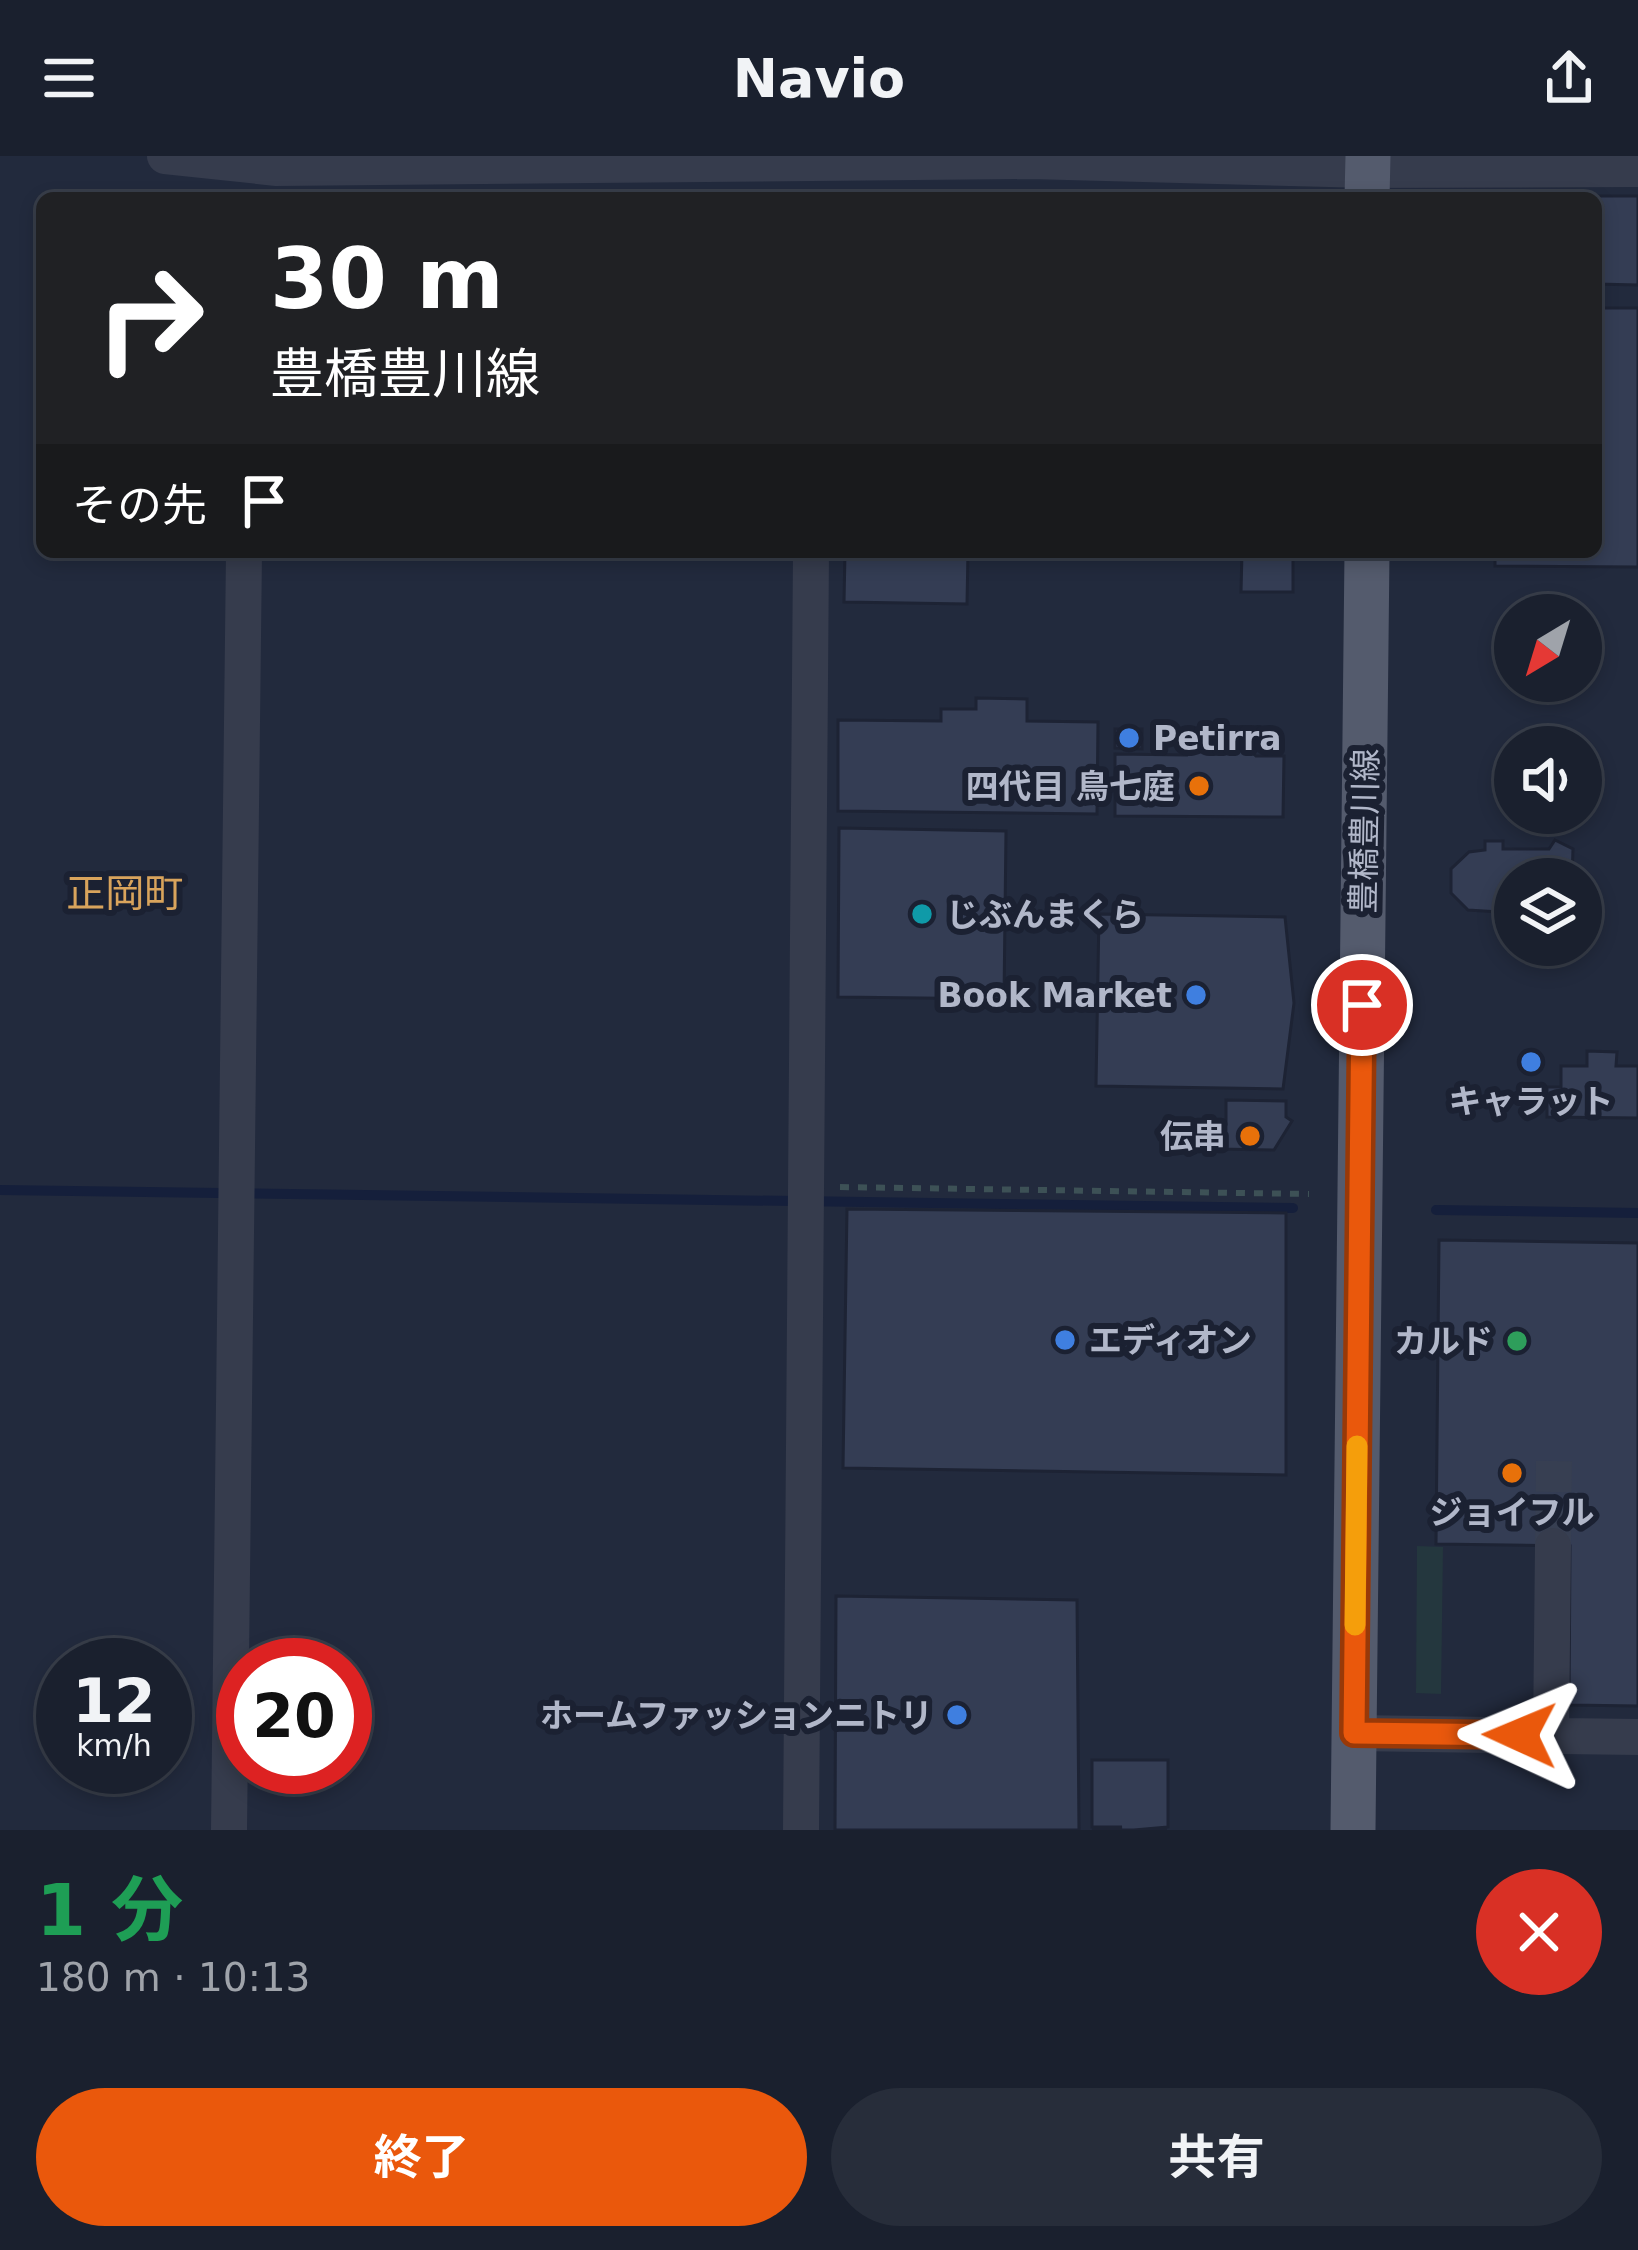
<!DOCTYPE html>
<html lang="ja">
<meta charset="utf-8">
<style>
body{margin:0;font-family:"DejaVu Sans","Noto Sans JP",sans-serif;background:#272d3a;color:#f1f3f6;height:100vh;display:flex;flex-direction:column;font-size:45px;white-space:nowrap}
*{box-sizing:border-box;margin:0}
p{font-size:39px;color:#9fa3aa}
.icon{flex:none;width:66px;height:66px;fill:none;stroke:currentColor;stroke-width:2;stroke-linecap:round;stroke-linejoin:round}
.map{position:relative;height:1674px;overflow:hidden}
.panel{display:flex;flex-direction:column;background:#1a202e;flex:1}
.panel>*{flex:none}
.top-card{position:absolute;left:36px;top:36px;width:1566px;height:366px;border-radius:18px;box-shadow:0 6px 18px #0003,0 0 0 3px #383e4a;background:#202124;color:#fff;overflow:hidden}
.needle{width:78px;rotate:218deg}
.controls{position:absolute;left:1494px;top:438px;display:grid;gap:24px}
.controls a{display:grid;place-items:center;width:108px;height:108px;border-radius:50%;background:#1a202e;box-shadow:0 6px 18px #0003,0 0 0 3px #383e4a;font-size:60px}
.speed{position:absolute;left:36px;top:1482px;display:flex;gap:24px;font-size:60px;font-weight:700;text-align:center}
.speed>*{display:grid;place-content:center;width:156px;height:156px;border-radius:50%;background:#1a202e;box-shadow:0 6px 18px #0003,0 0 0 3px #383e4a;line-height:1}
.speed small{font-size:30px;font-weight:400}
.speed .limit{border:18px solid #d22;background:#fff;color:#111}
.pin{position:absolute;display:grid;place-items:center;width:102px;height:102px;color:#fff;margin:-51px;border:6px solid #fff;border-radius:50%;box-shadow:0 3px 12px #0007}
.me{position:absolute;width:132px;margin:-66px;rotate:271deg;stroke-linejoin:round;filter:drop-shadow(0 0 9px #0008)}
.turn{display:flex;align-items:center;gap:42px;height:252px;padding:0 36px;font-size:54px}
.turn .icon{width:156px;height:156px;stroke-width:2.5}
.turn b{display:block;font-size:84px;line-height:102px}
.then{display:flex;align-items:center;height:114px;padding:0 36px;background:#0003;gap:24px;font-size:45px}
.round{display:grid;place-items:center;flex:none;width:126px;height:126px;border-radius:63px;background:#272d3a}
.summary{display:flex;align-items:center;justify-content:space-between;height:204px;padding:0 36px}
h1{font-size:72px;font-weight:700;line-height:90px;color:#1e9e55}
.primary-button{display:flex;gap:24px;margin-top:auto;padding:24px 36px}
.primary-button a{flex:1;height:138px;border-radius:72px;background:#ea580c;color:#fff;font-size:48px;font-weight:700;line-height:138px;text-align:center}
.primary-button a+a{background:#272d3a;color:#f1f3f6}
header{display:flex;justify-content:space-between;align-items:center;height:156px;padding:0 36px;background:#1a202e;font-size:54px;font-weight:700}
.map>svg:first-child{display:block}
</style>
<header><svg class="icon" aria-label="menu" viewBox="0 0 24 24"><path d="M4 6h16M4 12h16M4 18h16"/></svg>Navio<svg class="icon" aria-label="share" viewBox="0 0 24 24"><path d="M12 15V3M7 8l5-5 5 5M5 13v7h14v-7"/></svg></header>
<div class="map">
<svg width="1638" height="1674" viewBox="0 0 1638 1674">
<rect width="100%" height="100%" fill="#222a3d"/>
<!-- green -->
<path fill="#24373e" d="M1417,1390L1443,1391L1441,1538L1416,1537Z"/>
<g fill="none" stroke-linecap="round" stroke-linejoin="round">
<!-- stream -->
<path stroke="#151f3b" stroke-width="10" d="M0,1034L1293,1052
M1436,1054L1638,1057"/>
</g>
<!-- building -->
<path fill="#343d54" stroke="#1d2334" stroke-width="3" d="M1588,40H1638V129L1596,128V42Z
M1596,152H1638V411L1495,410V396H1596Z
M845,396H968L967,448L844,446Z
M1242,396H1293V436H1241Z
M976,542L1027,543V565L1098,566L1097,658L838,655V564L941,565V553H976Z
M1115,573H1142V593L1115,592Z
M1197,585L1241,586L1256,600H1284L1283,661L1115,660V598L1187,599Z
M839,672L1006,675L1004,843L838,841Z
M1555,684L1573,693L1572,723H1515V757L1468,754L1451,737V713L1469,696L1485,694V685H1503V693H1549Z
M1099,758L1285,761L1294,847L1283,933L1096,930Z
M1587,895L1617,896L1616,910H1638V962L1547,961V931H1561V910H1587Z
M1226,944L1286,945V961L1292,965L1274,994L1217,993L1218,968H1226Z
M847,1053L1286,1057V1319L843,1312Z
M1439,1084L1638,1087V1550L1569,1549L1570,1390L1436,1388Z
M836,1440L1077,1444L1079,1674H835Z
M1092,1604H1168V1671L1134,1674H1167H1092L1122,1671H1092Z"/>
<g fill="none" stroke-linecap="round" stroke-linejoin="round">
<!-- minor-tunnel -->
<path stroke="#373f52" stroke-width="36" stroke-dasharray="36 18" stroke-linecap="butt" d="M1553,1390L1554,1305"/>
<!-- path -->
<path stroke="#3d5156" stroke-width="6" stroke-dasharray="9 9" stroke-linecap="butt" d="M840,1031L1309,1038"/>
<!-- minor -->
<path stroke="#363c4d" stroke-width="36" d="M165,0L277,12L1031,5L1368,14L1638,13
M1354,1577L1638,1581
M1551,1580L1553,1390
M229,1674L244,396
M801,1674L811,396"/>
<!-- major -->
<path stroke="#545b6d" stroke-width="45" d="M1367,42L1368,0
M1353,1674L1367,396"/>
</g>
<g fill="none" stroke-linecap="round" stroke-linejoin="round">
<!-- route casing -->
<g stroke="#983908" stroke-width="30">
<path id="route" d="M1362,849L1354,1577L1520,1579"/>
</g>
<!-- route -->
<use href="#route" stroke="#ea580c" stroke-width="21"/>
<!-- slow -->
<path stroke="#f59e0b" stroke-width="21" d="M1355,1469L1357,1290"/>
</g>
<!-- markers -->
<g fill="#3f7fe0" stroke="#1b2132" stroke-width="4.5">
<circle cx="1129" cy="582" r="12"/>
<circle cx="1196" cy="839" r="12"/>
<circle cx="1531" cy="906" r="12"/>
<circle cx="1065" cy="1184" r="12"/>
<circle cx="957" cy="1559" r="12"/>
</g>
<g fill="#e8710a" stroke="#1b2132" stroke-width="4.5">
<circle cx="1199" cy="630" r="12"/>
<circle cx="1250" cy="980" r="12"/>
<circle cx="1512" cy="1317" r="12"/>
</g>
<circle fill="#0f9aa8" stroke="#1b2132" stroke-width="4.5" cx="922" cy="758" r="12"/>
<circle fill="#2e9e5b" stroke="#1b2132" stroke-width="4.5" cx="1517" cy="1185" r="12"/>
<g text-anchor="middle" stroke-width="12" stroke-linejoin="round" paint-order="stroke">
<!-- poi labels -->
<g font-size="33" font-weight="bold" fill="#b1b7c9" stroke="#1b2132" text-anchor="end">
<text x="1153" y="594" text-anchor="start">Petirra</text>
<text x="1175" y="642">四代目 鳥七庭</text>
<text x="946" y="770" text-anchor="start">じぶんまくら</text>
<text x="1172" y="851">Book Market</text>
<text x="1531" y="957" text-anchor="middle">キャラット</text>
<text x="1226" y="992">伝串</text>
<text x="1089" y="1196" text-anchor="start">エディオン</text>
<text x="1493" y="1197">カルド</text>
<text x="1512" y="1368" text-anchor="middle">ジョイフル</text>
<text x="933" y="1571">ホームファッションニトリ</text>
</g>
<!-- street labels -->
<g font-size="33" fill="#b1b7c9" stroke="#1b2132">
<text transform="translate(1364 675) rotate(-89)" y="12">豊橋豊川線</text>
</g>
<!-- quarter labels -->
<g font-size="39" fill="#d9a45c" stroke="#1b2132">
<text x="125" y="751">正岡町</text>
</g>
</g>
</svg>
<div class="controls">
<a><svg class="needle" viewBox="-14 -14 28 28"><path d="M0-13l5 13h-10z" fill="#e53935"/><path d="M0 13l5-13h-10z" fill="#9fa3aa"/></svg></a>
<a><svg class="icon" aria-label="sound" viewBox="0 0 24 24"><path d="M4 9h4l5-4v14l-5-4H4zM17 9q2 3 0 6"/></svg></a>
<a><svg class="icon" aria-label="layers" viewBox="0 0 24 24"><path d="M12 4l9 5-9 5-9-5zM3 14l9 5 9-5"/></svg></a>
</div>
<div class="speed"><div>12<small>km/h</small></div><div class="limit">20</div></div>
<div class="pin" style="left:1362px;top:849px;background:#d93025"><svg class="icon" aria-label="arrive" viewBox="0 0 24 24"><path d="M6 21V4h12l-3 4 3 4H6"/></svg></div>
<svg class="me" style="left:1520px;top:1579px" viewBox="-20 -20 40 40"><path d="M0-17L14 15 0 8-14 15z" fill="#ea580c" stroke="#fff" stroke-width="4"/></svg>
<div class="top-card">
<div class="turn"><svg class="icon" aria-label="right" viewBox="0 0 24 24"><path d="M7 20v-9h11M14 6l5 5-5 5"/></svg><div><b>30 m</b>豊橋豊川線</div></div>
<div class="then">その先<svg class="icon" aria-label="arrive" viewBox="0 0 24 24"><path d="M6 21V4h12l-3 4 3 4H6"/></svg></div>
</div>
</div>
<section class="panel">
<div class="summary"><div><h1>1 分</h1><p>180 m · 10:13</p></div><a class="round" style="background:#d93025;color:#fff"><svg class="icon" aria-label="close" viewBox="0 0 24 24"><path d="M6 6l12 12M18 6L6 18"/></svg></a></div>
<div class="primary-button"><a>終了</a><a>共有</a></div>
</section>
